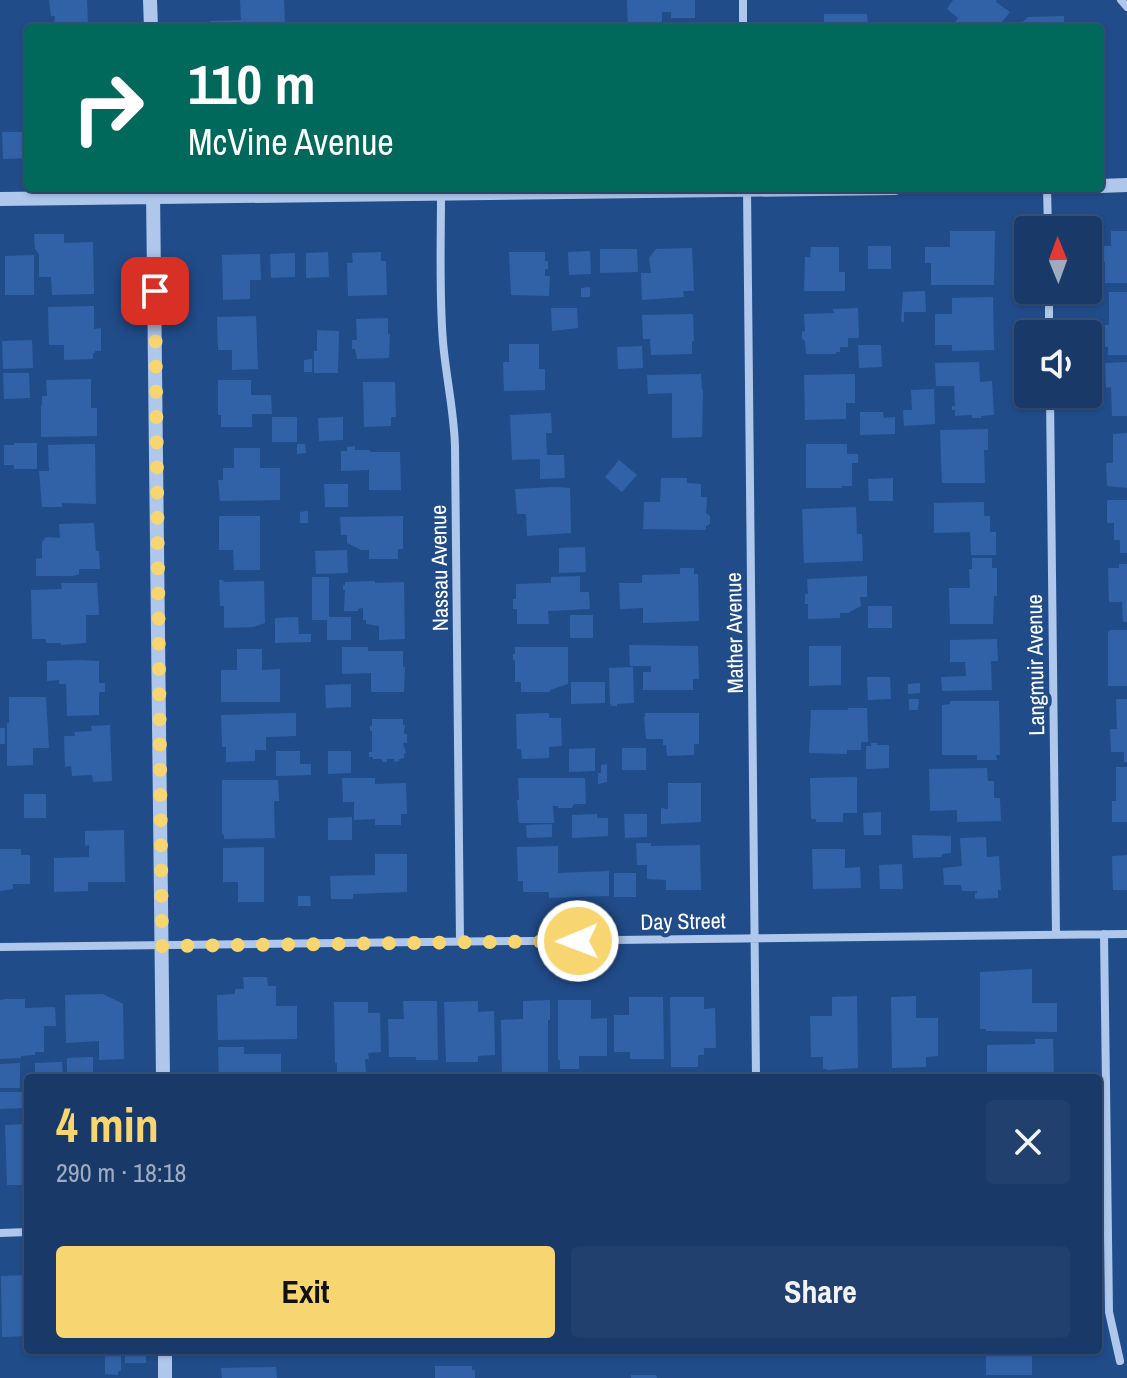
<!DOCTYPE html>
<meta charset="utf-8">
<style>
body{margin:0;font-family:"Archivo Narrow",sans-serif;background:#22406e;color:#f1f3f6;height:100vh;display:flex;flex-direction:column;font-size:30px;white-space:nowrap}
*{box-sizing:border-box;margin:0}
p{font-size:26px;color:#9facc0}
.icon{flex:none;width:44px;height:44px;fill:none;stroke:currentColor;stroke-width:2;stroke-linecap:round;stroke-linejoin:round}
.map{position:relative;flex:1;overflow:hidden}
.sheet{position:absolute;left:24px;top:1074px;width:1078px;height:280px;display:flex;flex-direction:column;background:#193968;border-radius:8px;box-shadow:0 2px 6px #0004,0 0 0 2px #37537c}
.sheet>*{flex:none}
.guide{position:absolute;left:24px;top:24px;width:1080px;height:168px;border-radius:8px;box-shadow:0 2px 6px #0004,0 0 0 2px #37537c;background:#00695c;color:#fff;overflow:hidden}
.needle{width:52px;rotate:359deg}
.fabs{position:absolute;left:1014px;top:216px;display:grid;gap:16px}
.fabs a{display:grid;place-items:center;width:88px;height:88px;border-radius:8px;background:#193968;box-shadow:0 2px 6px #0004,0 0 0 2px #37537c;font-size:40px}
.pin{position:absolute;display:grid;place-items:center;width:68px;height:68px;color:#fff;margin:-34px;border-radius:16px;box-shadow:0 4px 12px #0006}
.me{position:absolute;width:88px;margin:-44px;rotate:269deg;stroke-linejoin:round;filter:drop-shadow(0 0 6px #0008)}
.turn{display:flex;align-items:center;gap:28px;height:168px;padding:0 32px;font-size:36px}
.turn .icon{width:104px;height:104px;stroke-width:2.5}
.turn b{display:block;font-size:56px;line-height:68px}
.round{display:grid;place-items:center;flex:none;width:84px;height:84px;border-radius:8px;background:#22406e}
.head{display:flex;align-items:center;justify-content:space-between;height:136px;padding:0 32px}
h1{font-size:48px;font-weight:700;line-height:60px;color:#f7d570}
.button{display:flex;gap:16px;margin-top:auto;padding:16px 32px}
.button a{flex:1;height:92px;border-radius:8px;background:#f7d570;color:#111;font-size:32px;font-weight:700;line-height:92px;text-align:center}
.button a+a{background:#22406e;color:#f1f3f6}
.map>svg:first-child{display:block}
</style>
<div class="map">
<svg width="1127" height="1378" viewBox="0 0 1127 1378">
<rect width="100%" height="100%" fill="#214c8a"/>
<!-- building -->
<path fill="#3162a7" d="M49,0H87L88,25L54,26L55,16H51Z
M240,0H284L285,22H289V28H210V21L241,20Z
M627,0H695V18H671V12H662V28H628Z
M953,0H997L996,2L1010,12L997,28H951L958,18L947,9Z
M824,14H867L868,28H824Z
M1064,16V28H1016L1028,17Z
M2,132H28V158L3,159Z
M950,231H995L994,285H931V263H925V247H950Z
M1111,231H1127V283H1105V262H1101L1100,246H1111Z
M34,234H64V243L93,242L94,294L52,295L51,277H39V254L35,249Z
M868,246H891V269H868Z
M811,247H839V272H845V291H804L805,257H810Z
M692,248L694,291H683L684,297L642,300L641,273H651L649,258L656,249Z
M600,249H637L638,272L600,273Z
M590,251L591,274L569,275L568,252Z
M328,252L329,277L306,278V253Z
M381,252V261H386L387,295L348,296L347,263H353L352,253Z
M509,252H545V261H548V269H545V276H550L549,296L511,295Z
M295,253V277L271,278L270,254Z
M260,254L261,280H250V299L223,300L222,255Z
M34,255V295H5V256Z
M590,287V297H581V288Z
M925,291L926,312H904V322H901L903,292Z
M1109,292H1127V355H1108V347H1105V325H1109Z
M993,297L994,350L952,351V345H935V314H952V298Z
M94,306V329L101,328V351H95V353H93V359L64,360V345H49L48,307Z
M551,308H577L578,328L552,331Z
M858,308L859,338H848V347H840V352H836V354H806L805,341L802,339V332L805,331L804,314L834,313L833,309Z
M693,314L694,341H692V354L651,355L650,339H643L642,315Z
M256,316L258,369L232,370V350H218L217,317Z
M388,318V334H390L389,358L357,359L355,349H352V340H357L356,319Z
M317,330L339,331L338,373H314V351H317Z
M32,340L33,368L3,369L2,341Z
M509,344H539V369H545V390L504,391L503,362H509Z
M858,345H881L882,367L859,368Z
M642,346L643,368L618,369L617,347Z
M312,359V372H304V360Z
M979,362L980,382L992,381L994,415L981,416V418H972V415L955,416V410H952V406H955L954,386H936L935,363Z
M1127,362V416H1112L1111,387L1106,388L1105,363Z
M3,373H29L30,398L4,399Z
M701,374L702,390H703L702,437L672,438V393L648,394L647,375Z
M855,374V403H846V419L805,420L804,375Z
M91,379V408H97V436L41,437V406H42V396H47L46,380Z
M218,380H251V395H271L272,414H252V427H221V415H218Z
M363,382H395L396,417H391V426L364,427Z
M934,389L935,424L904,426L903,410H912L911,390Z
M860,412H883L884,418L895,417V434L860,435Z
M551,413L552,433H546L547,455H564L565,478L540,479V459L512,460L510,415Z
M272,417H297V442H272Z
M343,417V440L319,441L318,418Z
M988,429V450H984L985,483H942L940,430Z
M1127,433V488L1107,486L1106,463H1113V434Z
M14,443H37V469H14V465H4V445H14Z
M85,444H95L96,504L62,503V507H42L39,471H49L48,445Z
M297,444H305L306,453L297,454Z
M806,444H847V454H858V463H852V486H842V488H806Z
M355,446V450H370V452H400L401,490H369V470L341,471V451H347V447Z
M234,448H260V468H280V500L220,501L218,480H223V468H234Z
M619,460L637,475L622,492L605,477Z
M661,478H687V483L701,484V497H707L706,513L710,516V524L706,526V530L643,529L644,502H660Z
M893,478V501H869L868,479Z
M324,484H348V507H325Z
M555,487L570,488L571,533L527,536L526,514H517L515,489Z
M1107,500H1127V553H1120V540H1114V523H1107Z
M984,502V516H990V532H996V555H971L970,532L934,533V503Z
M856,507L857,534H862L863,561L804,563L802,509Z
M308,511V523H300V512Z
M219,516H260V570H234L233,550H219Z
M403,516V549H398V559H369V550H361L347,543V535H341L340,517Z
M94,523L96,551H99L100,569H79V574L73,576H36V559L42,558V542L46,537L60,538L59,524Z
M585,547L586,572L559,573V548Z
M347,550L348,573L316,574L315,551Z
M972,558H992V568H997V596H994L993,624H950L949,588H970L969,569H972Z
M1119,564H1127V622H1123L1122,602H1109L1108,568H1119Z
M680,568H694V574H698L699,621L643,623V608L620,609L619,583H642V575L680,574Z
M580,576V592H589L590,609L548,611L549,624H517V609H513V599H516V584L546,583H551V577Z
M867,576V597H860L861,606L848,613H840V618L808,619V604H805V594H808L807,579Z
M312,577H329V617H351V640H327V620H312Z
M219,580H223L224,582L264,581L265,623L253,627L224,628V606H220Z
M375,581V583L404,582L405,639L379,640V626L366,624V620H363V608L358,609V611H344L345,590H343V585H345V582Z
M61,583H97L99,615H86V643L61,645V643H46V639H32L31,590L62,589Z
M868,606H892V628H868Z
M570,615H593V638H570Z
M298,617L299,634H311V642L275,643V618Z
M1110,630H1127V686H1108V632Z
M997,639L998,661H991L992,690L942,691L941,677L966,676L965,662H950V640Z
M629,645L698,646L699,679H693V690H643V672H651V666H630Z
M809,646H841V685L809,686Z
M342,647H368V651H403V667H405L404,692H371V673L342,674Z
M515,647H568V684L550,690V692H521V682H515V660H513V654H515Z
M237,649H262V670L280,669V702H221V670H237Z
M80,660L99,661V683H105V692H99V715L67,716L66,684H59V680L47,681V661Z
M633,667L634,703L617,704V706H612L610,704L609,668Z
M867,677H890L891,699L868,700Z
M571,682H605V703L571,704Z
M920,683V693L908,694V684Z
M351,684V707L326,708L325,685Z
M9,697H46L49,748H33V765L7,766V723H9Z
M909,699H919L918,710H909Z
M1116,699H1127V762H1124V752H1111L1110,729H1117Z
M950,701H999L1000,755H996L997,760H977V755H942V705L950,704Z
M848,708H867L868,742H861V750H847V754L809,753L811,710H848Z
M296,713V736L266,737V750H255V761L226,762V747H222L221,715Z
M549,713V718H561L562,746L549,747V758L522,759L521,749H517L516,714Z
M645,713H699V744H694V755L667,756L666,745H663V739H646L644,717H645Z
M372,719H403V725H405L404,734H407V743H403L406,753H404V758L399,759V761L394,762V759H387V762H383L382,759H373V757H369V752H372V731H370V726H372Z
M110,725L112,781L93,782L92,775L72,776L71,766L65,767L64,736H75L74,732L92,731L91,726Z
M0,728H5V744H0Z
M871,743H877V745H889V768L866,769V746H871Z
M595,748V771L569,772V749Z
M622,748H646V770H622Z
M276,751H300V764H311V775L276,776Z
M328,751H351V773L328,774Z
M607,764V782L598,784V773H601V765Z
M1116,767H1127V822H1112V801H1116Z
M987,768L988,781H994V798H1000L1001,821L957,822V810L930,811L929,769Z
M857,777V813H843V822H816V819H811L810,778Z
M342,778H375V784L406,783L407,814H401V825H375V819L354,820V802H343Z
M518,778H585L586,804H574L572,808H558V806H553L554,823H519L517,800H519Z
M222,780H278L279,801H275L274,803L275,838L224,839V834L222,835Z
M668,783H701V822L661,824V808L668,809Z
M24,794H46V818H24Z
M881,812V835H864L863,813Z
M597,814V818H608V836L572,838V815Z
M624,814H647V837L625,838Z
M352,817V840H328V818Z
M552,824V837L527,838L526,825Z
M124,830L125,882H88V891L54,892V858L89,857V845L85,846V831Z
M912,835L951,836V853L942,854V857L913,858Z
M986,837L987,857L999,856L1001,890H998V898L977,899L975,898V893H977V891H962L961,885H944L943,868L962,866L960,838Z
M636,843H651V846L700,845L701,890H666V880L647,879V865H637Z
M558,846V873L609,871V896L549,898V892H523V881H518L517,847Z
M264,847V902H238V882H223V848Z
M0,849H21V855H30V884H13V889L0,891Z
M812,849H845V868L860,867L861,888L813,889Z
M375,854H407V892L353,894V899H331L330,876L375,875Z
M1127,855V890H1113L1112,856Z
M902,864L903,889H880L879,865Z
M614,873H636V897H614Z
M298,896H310L311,906H298Z
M1032,969V1003H1057V1032L986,1031V1029H980V972Z
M243,977H267L268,986H276V1006H297V1039L218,1040L217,995L235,994V989H244Z
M103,994L123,1004L124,1059L99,1060V1041L66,1043L65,995Z
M857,996L858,1068L827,1070V1069H823V1057H811L810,1016H832V997Z
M916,996V1018H938V1056L926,1057V1067L892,1068L891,997Z
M629,997H663L664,1059H630V1052H614V1015H629Z
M670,997H704V1009L715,1008L716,1048H704V1055H698V1067H671Z
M6,999H25V1008L55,1007L56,1026H44V1052H35V1055L21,1056V1058L0,1059V1000Z
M550,1000V1020H548V1078H529V1074H502L501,1020L523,1019V1001Z
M558,1000H591V1019L607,1018V1056H579V1069H560V1060H558Z
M403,1001H437L438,1060H416V1057H389L388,1019H404Z
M478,1001V1012L494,1011L495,1055L478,1056V1062H446L444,1002Z
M334,1002H368V1013H380L381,1052L368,1053L369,1059H365L366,1073L337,1074V1063H335Z
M1035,1039H1053L1054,1078L987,1077V1045L1035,1044Z
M218,1047H244V1054H281V1078H219Z
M93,1057V1078H67V1058Z
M58,1062H62L63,1078H35V1063Z
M20,1063V1088H0V1064Z
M0,1092H25V1108L0,1109Z
M28,1124V1185H7L5,1125Z
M28,1275V1336L2,1337L1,1276Z
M105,1350H121V1371H118V1375L105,1374Z
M125,1350H146V1363H125Z
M397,1350H458L459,1355L397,1356Z
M986,1350H1032V1375H986Z
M435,1366H472V1370H475V1378H435Z
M276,1367L277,1378H222L221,1368Z
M631,1375H656L657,1378H631Z"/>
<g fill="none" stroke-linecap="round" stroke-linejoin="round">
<!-- minor -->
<path stroke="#aec7eb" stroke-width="8" d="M743,0V28
M1121,0L1127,7
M747,188L756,1078
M1047,188L1048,230
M441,194C441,243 439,293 443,342C446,377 454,411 455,446L460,942
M1049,290V334
M1050,394L1056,935
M1104,934L1109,1312L1120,1361
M0,947L1127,934
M0,1233L28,1232"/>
<!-- tertiary -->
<path stroke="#aec7eb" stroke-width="14" d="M150,0L151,28
M1100,186L1127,185
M153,190L163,1078
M0,199L895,188
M165,1350V1378"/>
</g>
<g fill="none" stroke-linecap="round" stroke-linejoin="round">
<!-- route -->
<path stroke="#f7d570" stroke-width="14" stroke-dasharray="0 25.2" d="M155,291L162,946L578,941"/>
</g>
<g text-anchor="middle" stroke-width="8" stroke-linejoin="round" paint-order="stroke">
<!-- street labels -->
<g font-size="22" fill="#fff" stroke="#214c8a">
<text transform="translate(439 568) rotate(-91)" y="8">Nassau Avenue</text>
<text transform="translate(734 633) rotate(-91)" y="8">Mather Avenue</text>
<text transform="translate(1035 665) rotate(-91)" y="8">Langmuir Avenue</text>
<text transform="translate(683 921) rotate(-1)" y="8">Day Street</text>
</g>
</g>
</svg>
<div class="fabs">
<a><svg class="needle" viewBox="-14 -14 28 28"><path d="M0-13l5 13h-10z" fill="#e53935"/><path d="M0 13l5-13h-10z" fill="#9facc0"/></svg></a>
<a><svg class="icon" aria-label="sound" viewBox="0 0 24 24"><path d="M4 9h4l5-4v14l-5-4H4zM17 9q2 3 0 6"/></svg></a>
</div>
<div class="pin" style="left:155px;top:291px;background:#d93025"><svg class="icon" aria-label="arrive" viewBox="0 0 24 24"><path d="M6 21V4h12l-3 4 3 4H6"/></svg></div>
<svg class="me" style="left:578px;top:941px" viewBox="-20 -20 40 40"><circle r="17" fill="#f7d570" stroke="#fff" stroke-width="3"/><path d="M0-11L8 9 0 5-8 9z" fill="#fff"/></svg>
<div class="guide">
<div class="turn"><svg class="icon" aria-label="right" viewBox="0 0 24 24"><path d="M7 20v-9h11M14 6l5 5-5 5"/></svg><div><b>110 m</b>McVine Avenue</div></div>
</div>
<section class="sheet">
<div class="head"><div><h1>4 min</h1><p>290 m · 18:18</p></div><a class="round"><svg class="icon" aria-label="close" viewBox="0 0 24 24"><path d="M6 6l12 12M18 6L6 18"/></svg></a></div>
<div class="button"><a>Exit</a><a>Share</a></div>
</section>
</div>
